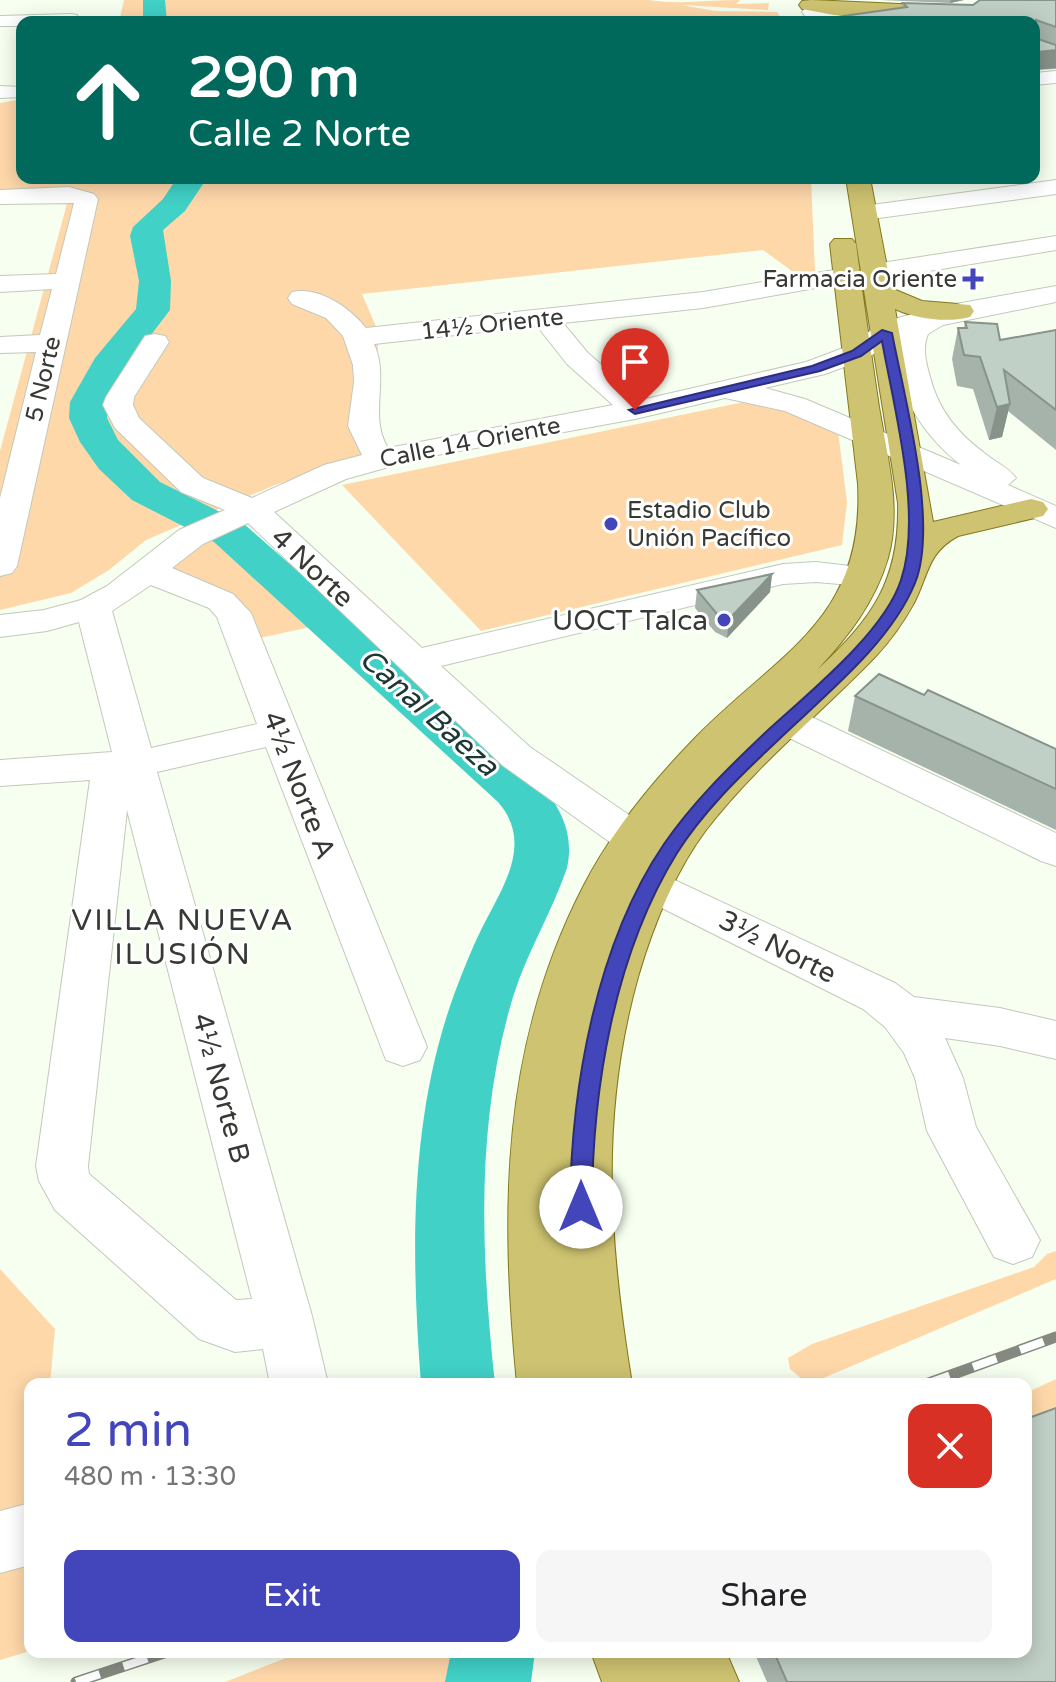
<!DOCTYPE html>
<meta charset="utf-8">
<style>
body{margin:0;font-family:"Varela Round",sans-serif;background:#f6f6f6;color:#202124;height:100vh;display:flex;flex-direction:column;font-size:30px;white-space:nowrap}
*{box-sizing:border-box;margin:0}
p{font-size:26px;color:#757577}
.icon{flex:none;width:44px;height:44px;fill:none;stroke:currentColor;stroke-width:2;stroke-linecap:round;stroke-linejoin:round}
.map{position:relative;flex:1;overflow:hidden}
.drawer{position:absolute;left:24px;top:1378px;width:1008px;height:280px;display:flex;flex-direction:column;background:#fff;border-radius:16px;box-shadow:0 4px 20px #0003}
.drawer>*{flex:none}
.guide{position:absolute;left:16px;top:16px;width:1024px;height:168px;border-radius:16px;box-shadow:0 4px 20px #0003;background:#00695c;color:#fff;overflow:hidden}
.pin{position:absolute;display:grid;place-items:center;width:68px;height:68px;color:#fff;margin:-82px -34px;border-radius:50% 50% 50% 0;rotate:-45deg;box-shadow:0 0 8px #0007}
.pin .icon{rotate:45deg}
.me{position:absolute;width:88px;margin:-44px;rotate:0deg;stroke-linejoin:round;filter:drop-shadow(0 0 6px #0008)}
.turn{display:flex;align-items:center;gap:28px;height:168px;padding:0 40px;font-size:36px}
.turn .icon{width:104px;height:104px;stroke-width:2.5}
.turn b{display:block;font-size:56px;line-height:68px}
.round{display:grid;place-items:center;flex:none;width:84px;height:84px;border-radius:16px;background:#f6f6f6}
.headline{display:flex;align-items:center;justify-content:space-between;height:136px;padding:0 40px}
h1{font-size:48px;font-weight:600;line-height:60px;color:#4346bb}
.button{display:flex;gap:16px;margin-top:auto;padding:16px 40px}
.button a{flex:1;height:92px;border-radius:16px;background:#4346bb;color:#fff;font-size:32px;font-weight:600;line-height:92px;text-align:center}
.button a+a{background:#f6f6f6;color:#202124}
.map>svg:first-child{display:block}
</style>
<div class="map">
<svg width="1056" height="1682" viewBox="0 0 1056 1682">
<rect width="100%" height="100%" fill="#f7fff0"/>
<!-- green -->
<path fill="#ffd8aa" d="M124,0H649C679,5 708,0 740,0L736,4L769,3L768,10L681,5L715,11L777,12L784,22H119Z
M22,99V178H811L815,271L796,274L763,250L362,294L378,331L377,433L386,449L275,485L146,540L109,570L71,593L0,610V451L68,200L0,201V103Z
M744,402L773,406L838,431L847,502L842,545L481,631L342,485Z
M208,533L254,571L310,627L251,640L236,605L159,570Z
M1056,1251V1279L821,1379L803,1380L790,1369L788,1358L812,1344L1034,1267L1047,1254Z
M0,1269L55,1329L50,1384H30V1508L0,1514Z
M1056,1379V1433L1026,1444V1393Z
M30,1563V1651L0,1660V1571Z
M301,1652H472L459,1682H225Z"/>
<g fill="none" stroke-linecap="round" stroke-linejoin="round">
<!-- river -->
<path fill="#41d1c7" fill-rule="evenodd" d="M143,0H165L167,22H143Z
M177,178H207L185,211L163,230L171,281L170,310L125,369L108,402L107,418L118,440L160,482L244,524L534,778C559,803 575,832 567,868C552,912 527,952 513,997C475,1123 481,1255 495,1384H421C411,1253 409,1117 455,992C463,971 471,950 481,930C501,889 535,844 498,802L214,542L132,500L99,469L80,442L69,418L70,402L95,358L136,309L139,281L130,236L133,227L163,199Z
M451,1652H535L531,1682H445Z"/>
<!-- minor casing -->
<g stroke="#c2c9bb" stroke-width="2">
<path id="minor" d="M811,7L849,14L891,12L900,17L892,22H836L805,16L802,12L805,8Z
M71,14L77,15L78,22H22V26H0V16Z
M1056,71V83L1034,85V73Z
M0,86L22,87V97L0,98Z
M1056,180V194L864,220L856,218L852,213L856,208L864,206Z
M69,187L94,194L98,199L17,566L12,573L0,576V498L36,352L0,353V337L40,335L52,289L0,292V276L56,274L74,203L0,204V190Z
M1056,236V250L875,280L866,277L862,272L866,267L875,264Z
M846,268L855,271L859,276L855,281L703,308L563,323L587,352L641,400L806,362L846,347L876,327L898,318L934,308L1056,286V302L943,325L928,334C922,348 926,363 930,377C939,411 958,434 987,455C997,463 1009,468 1016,478L1008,485L1056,506V528L785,411L725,398L635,419L421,458L346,479L274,512L422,648L783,564L816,562L875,569L880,576L875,583L863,586L816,582L783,584L441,666L530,747L648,828L654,838L648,848L633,853L618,848L502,765L248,523L203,544L172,568L233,594L251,613L427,1047L420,1060L403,1066L386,1060L266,747L157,772L312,1316L328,1384H270L263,1349L235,1352L199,1339L55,1210L39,1181L36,1166L90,780L0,786V760L112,752L79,622L47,631L0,637V615L44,610L81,600L107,586L179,530L225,510L181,492L115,428L103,405L106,397L145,336L155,334L165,336L169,342L134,397L133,405L139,418L203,478L252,498L324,465L362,455L348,426L354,382L353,365L343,336L326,318L292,304L288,298L292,292C319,286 350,308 366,328L703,292ZM537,326L567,364L613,405L388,448C368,416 390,379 374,344ZM900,337C887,386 925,437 961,465L805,399L765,388L825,374L866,359ZM151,585L209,608L217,617L257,724L151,748L112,611ZM127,810L252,1299L236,1300L89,1174L88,1166Z
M787,709L801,712L1056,833V866L1041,861L773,730L768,721L773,712Z
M651,869L895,983L914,997L1000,1008L1056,1021V1059L1000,1046L945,1038L963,1078L976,1127L1040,1240L1032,1257L1013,1264L994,1257L927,1131L915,1078L904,1053L885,1027L863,1009L636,895L629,884L636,873Z
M30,1503V1565L0,1573V1511Z"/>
</g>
<!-- major casing -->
<g stroke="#83791e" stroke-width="2">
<path id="major" d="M811,0L944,6L953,12L944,18L834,15L802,9L799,5L802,1Z
M846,178H870L891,288L922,301L970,305L974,311L970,317C946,323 917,319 895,309L933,522L1031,499L1043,502L1048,509L1043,516L958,536C927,553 929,574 914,603C903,623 890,641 875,657C819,715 755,766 706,830C674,873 653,926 638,977C599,1116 609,1244 632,1384H517C500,1209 501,1047 583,887C611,832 653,781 696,737C778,653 865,621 858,484L830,244L834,239H852L856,244C863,298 871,353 879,407C887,455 902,509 888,558C875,602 848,637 817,670C872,619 900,581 898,503Z
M591,1652H726L739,1682H602Z"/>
</g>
<!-- minor -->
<use href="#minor" fill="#fff" fill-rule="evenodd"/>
<!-- major -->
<use href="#major" fill="#cec371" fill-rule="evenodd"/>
<!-- rail casing -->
<g stroke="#858a81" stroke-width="11">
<path id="rail" d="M926,1384L1056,1337
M76,1682L167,1652"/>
</g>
<!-- rail -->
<use href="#rail" stroke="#fff" stroke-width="8" stroke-dasharray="25" stroke-linecap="butt"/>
</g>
<!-- wall -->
<path fill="#a6b3ab" d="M880,0H964L950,3Z
M1056,0V69L1034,70V22H836V17L902,8L903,3L973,5Z
M965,322L1000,340L1056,330V450L1008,411L1002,437L989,440L973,389L957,386L952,359L958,328H964Z
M772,574L770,592L727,638L715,632L695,608L697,590Z
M924,695L1056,749V830L848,731L855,696Z
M754,1652H1026L1056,1682H767Z"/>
<!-- shaded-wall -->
<path fill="#87928b" d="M951,0H964L950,3Z
M1056,50V68L1034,70V63L1038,52Z
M1010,404L1002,437L989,440L997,407Z
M772,574L770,592L727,638L729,619Z"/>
<!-- building -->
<path fill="#c1d0c7" stroke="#87928b" stroke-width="2" d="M980,0H1056V27L1036,20L1035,38L1056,45V50L1038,52L1035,58H1034V22H845L836,17L907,7L903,3L973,5Z
M965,322L997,324L1000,340L1056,330V410L1004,370L1010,404L997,407L980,357L964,355L958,328H967Z
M772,574L729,619L717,614L697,590Z
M879,674L924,695L928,690L1056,749V789L855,696Z
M1056,1408V1682H787L774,1652H1026V1419Z"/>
<!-- route -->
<path fill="#4346bb" stroke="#2c2e7a" stroke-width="2" d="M882,330L892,333C904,397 939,523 915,583C890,645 820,699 773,745C738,778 703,812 677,853C614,955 592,1089 592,1207L589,1214L581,1217L573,1214L570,1207C571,1088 596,944 664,844C693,802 729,767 766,732C807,694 884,633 901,580C923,515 894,408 882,341L861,356L820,371L635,414L629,410L812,366L852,351Z"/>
<!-- markers -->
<g fill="#4346bb" stroke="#fff" stroke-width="3">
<path d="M969 267h8v8h8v8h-8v8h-8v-8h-8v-8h8z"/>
<circle cx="611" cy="524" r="8"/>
<circle cx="724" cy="620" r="8"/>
</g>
<g text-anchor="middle" stroke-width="6" stroke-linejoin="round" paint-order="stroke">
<!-- far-poi labels -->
<g font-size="24" fill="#363934" stroke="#fff" text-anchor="end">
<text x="957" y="287">Farmacia Oriente</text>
<text x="627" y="518" text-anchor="start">Estadio Club<tspan x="627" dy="28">Unión Pacífico</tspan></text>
</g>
<!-- far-street labels -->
<g font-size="24" fill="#363934" stroke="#fff">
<text transform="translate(492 324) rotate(-6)" y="8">14½ Oriente</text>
<text transform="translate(43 379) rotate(-77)" y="8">5 Norte</text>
<text transform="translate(470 442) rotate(-11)" y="8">Calle 14 Oriente</text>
</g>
<!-- street labels -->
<g font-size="28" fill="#363934" stroke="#fff">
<text transform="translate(313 567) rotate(43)" y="10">4 Norte</text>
<text transform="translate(300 785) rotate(69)" y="10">4½ Norte A</text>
<text transform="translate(778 946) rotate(27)" y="10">3½ Norte</text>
<text transform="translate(222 1088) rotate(75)" y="10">4½ Norte B</text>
</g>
<!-- poi labels -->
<g font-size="28" fill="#363934" stroke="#fff" text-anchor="end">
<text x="708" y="630">UOCT Talca</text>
</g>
<!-- water labels -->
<g font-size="30" font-style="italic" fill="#1f3734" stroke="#fff">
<text transform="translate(429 712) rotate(42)" y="10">Canal Baeza</text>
</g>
<!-- neighbourhood labels -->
<g font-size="30" letter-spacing="2" fill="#363934" stroke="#fff">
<text x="183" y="930">VILLA NUEVA<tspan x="183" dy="34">ILUSIÓN</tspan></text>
</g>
</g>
</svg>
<div class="pin" style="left:635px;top:410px;background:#d93025"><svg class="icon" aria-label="arrive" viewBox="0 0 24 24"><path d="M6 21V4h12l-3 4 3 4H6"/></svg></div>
<svg class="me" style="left:581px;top:1207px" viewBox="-20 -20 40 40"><circle r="19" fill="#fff"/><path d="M0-13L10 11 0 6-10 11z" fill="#4346bb"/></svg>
<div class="guide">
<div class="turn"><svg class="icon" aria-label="ahead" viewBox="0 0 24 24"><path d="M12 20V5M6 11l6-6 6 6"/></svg><div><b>290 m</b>Calle 2 Norte</div></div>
</div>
<section class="drawer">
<div class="headline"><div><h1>2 min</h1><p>480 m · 13:30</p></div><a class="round" style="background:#d93025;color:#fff"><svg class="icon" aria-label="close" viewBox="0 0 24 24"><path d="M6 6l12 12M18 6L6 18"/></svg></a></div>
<div class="button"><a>Exit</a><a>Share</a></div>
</section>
</div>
